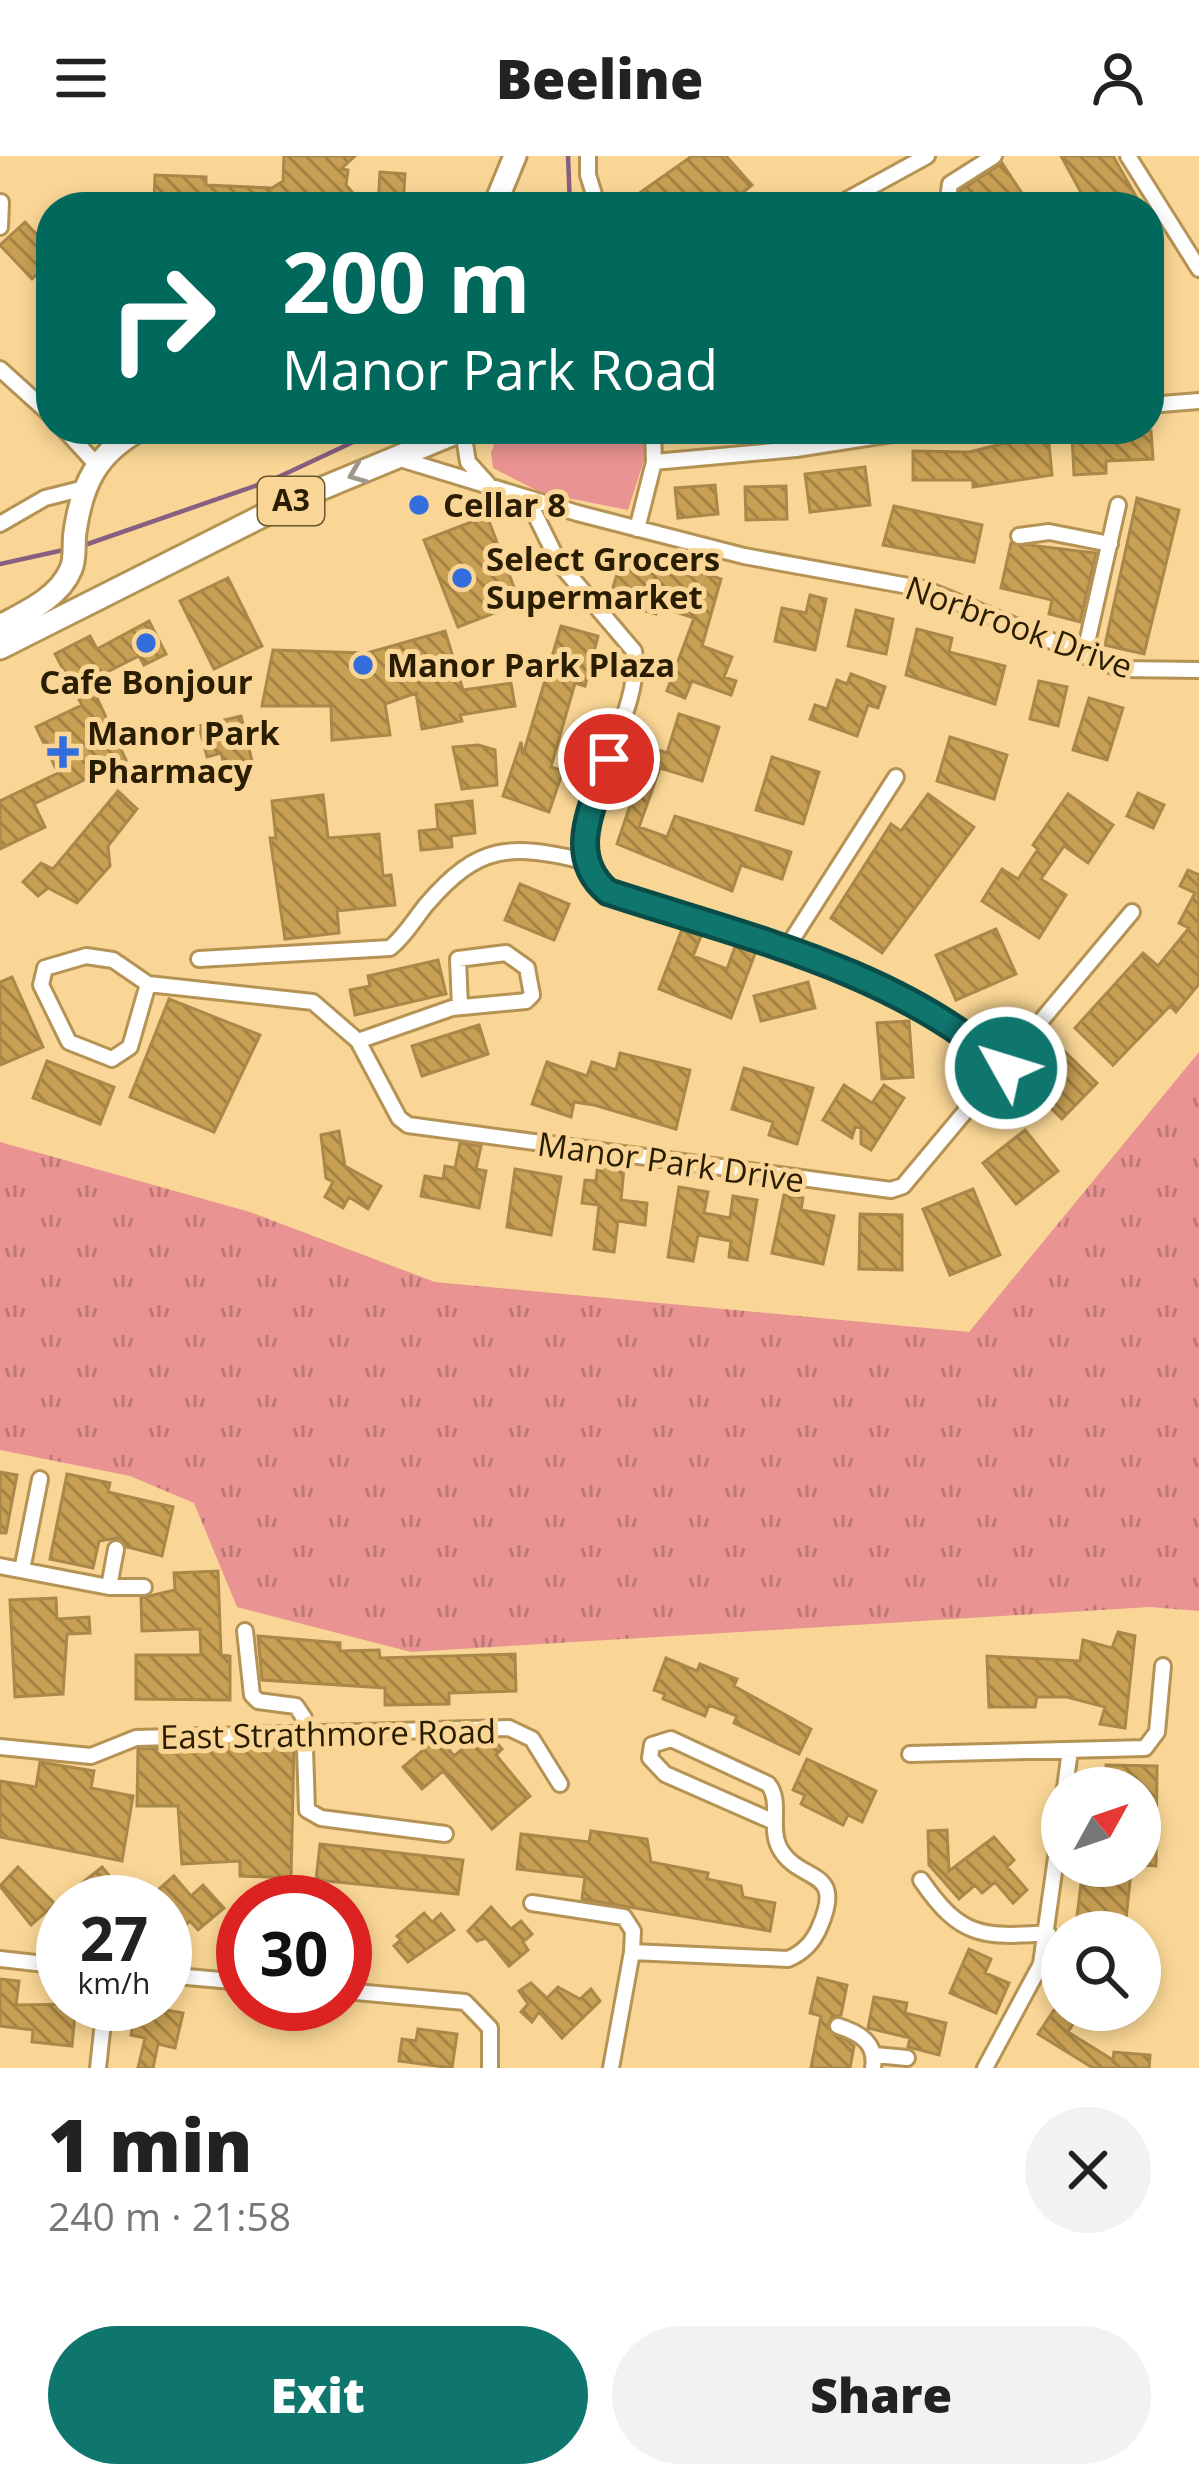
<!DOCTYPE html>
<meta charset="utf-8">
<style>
body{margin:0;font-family:"Open Sans",sans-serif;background:#f2f2f2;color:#222;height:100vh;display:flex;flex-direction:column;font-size:45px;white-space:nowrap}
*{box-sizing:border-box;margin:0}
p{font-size:39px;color:#767676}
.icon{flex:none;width:66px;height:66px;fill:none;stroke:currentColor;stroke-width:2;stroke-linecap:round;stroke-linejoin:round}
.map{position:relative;height:1912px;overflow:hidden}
.drawer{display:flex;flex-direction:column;background:#fff;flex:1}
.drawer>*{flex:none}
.banner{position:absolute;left:36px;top:36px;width:1128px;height:252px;border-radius:48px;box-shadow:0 6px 18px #0003;background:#00695c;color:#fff;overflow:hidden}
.needle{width:78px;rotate:50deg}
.buttons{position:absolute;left:1041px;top:1611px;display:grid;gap:24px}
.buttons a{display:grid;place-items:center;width:120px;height:120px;border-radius:50%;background:#fff;box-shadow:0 6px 18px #0003;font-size:60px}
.speed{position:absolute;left:36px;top:1719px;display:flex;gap:24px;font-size:60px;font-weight:700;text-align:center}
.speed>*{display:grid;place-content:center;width:156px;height:156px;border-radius:50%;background:#fff;box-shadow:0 6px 18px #0003;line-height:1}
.speed small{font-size:30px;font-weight:400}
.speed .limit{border:18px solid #d22;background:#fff;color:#111}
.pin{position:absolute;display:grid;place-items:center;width:102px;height:102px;color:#fff;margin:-51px;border:6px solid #fff;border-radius:50%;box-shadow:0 3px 12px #0007}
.me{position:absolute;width:132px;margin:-66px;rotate:309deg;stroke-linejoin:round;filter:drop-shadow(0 0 9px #0008)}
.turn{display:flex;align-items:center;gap:42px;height:252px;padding:0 48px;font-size:54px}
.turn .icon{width:156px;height:156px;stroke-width:2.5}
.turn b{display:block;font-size:84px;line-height:102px}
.round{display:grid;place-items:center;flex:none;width:126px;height:126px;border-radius:63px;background:#f2f2f2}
.head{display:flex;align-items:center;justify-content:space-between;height:204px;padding:0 48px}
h1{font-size:72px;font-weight:800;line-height:90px}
.action{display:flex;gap:24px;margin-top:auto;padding:24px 48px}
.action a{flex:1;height:138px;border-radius:72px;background:#0f766e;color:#fff;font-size:48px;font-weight:800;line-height:138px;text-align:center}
.action a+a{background:#f2f2f2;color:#222}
header{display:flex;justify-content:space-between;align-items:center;height:156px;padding:0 48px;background:#fff;font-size:54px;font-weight:800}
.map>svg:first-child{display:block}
</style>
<header><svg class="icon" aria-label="menu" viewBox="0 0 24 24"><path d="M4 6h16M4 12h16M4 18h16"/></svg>Beeline<svg class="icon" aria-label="person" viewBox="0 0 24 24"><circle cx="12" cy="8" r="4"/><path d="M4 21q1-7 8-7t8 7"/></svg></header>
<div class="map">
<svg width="1199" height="1912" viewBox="0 0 1199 1912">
<defs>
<pattern id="grass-tufts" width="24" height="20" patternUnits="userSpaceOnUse" patternTransform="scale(3)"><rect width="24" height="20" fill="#e99492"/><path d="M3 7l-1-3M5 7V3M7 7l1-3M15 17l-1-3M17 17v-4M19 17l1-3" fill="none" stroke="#bd7875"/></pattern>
<pattern id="building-back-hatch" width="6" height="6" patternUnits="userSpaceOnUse" patternTransform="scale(3)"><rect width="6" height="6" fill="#c8a054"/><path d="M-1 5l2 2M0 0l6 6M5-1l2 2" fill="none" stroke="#a38243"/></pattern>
</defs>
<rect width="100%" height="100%" fill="#f9d695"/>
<!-- grass -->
<path fill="url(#grass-tufts)" d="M1199,896V1455L1150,1451L411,1496L237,1451L194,1347L130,1320L0,1294V986L250,1056L435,1126L969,1176Z"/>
<!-- park -->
<path fill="#e99492" d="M500,273H643L645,301L628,354L542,337L493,312L491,297Z"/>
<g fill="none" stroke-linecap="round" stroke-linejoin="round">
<!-- stream -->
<path stroke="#875f81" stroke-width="4.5" d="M568,0L570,51
M79,391L272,324L381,273
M0,408L68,393"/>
</g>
<!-- building -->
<path fill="url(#building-back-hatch)" stroke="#a98849" stroke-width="3" d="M284,0H355L341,13L348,14L346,29L365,51H218L154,45L155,19L206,21V29L272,32L283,25Z
M692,0H726L752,29L725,51H658L641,36Z
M1061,0H1113L1142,51H1089Z
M1002,7L1031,51H965L960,35Z
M380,16L405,18L403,51H378Z
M25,66L51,94V105L32,123L0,89Z
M1151,275L1153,303L1106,305V317L1074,319L1072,280Z
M1048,277L1052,319L973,331V324H913V295L969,296L1006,287V281Z
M865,311L870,349L810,356L805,318Z
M715,329L718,358L678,362L675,332Z
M786,330L787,363L746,364L745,331Z
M1137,342L1179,354L1144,498L1105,489Z
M894,350L982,369L974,406L883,389Z
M487,360L520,447L458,471L424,384Z
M1011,387L1096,397L1080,466L1049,458L1052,444L1001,432Z
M622,401L686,419L688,412L721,423L702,490L732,501L724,521L736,525L731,539L692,525L685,542L667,535L694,462L658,450L656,458L609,445Z
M228,422L262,490L214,513L180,445Z
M810,439L826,443L815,494L775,485L782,452L806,457Z
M856,454L893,463L886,498L848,490Z
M149,465L166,498L144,509L139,500L89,525L126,604L34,648L45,671L0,693V645L58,617L36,571L82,549L55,498L90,480L97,493Z
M561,470L598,480L585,530L575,527L551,611L563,615L549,656L503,640L521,586L523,599Z
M917,473L952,482L949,496L1005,510L995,548L906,519Z
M445,475L463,534L511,527L515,550L460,559L462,565L422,573L416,537L385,548L390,579L332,584L331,550H262L273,494L367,497Z
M851,518L885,531L878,552L868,549L857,580L810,563L815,549L827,553L837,524L847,528Z
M1039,525L1067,531L1058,570L1030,563Z
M1089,542L1123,552L1107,604L1073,594Z
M679,558L719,571L702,625L660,612L639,671L667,681L675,660L791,696L782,723L741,709L732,735L617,688L650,591L667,597Z
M241,560L254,613L227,620L221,597L207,601L199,570Z
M950,581L1007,599L994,643L937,625Z
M478,589L495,594L497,629L462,633L453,591Z
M772,601L819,616L803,668L756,654Z
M118,635L137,653L108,690L110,710L77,747L48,732L38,740L23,726L41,707L53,713Z
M1138,637L1164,649L1153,672L1127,660Z
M928,638L974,671L882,797L831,762L891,668L901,675Z
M1068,638L1113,669L1088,707L1064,690L1041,723L1066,739L1039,782L982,745L1002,713L1018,723L1038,693L1033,689Z
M323,639L328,682L379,678L383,720L391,719L395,749L337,755L339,777L285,783L270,682H276L272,645Z
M472,645L475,677L451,680L452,691L421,694L419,675L438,673L436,649Z
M1188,714L1199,719V828L1176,856L1170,850L1113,909L1075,872L1143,797L1158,810L1189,772L1179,767L1195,737L1180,730Z
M520,728L569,748L554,784L505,764Z
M682,773L701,780L693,800L727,813L736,788L756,795L731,862L659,833Z
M996,773L1016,818L956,844L936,799Z
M438,804L446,838L355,859L350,834L370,830L368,820Z
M12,821L43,891L0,909V826Z
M808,826L815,852L761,865L754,840Z
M169,843L260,879L214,976L130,941Z
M909,865L913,921L882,923L877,867Z
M479,869L488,898L422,920L412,890Z
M1060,891L1097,927L1062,963L1025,927Z
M620,897L690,914L676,973L594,949L574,946L571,961L532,948L547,906L587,920L592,906L616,914Z
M47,905L114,931L100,968L33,942Z
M744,912L813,932L797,988L769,979L773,966L732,953Z
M844,929L872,947L884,929L904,942L871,994L861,988V972L855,971L852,982L823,964Z
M1025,974L1058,1015L1016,1048L983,1007Z
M339,975L345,1010L381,1030L368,1053L349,1041L343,1052L325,1041L333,1026L326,1022L321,979Z
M460,987L481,990L476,1013L486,1015L479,1052L421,1040L425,1020L443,1023L445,1010L455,1012Z
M598,1008L624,1012L621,1044L647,1047L645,1069L618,1065L614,1096L594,1093L599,1049L582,1047L585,1024L596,1025Z
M515,1013L561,1021L551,1079L507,1071Z
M679,1031L708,1036L704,1057L730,1062L733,1040L757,1044L747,1104L729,1101L731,1085L698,1079L693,1105L668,1101Z
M973,1033L1000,1099L950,1119L923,1053Z
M784,1039L803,1042L801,1054L834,1060L823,1108L772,1097Z
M860,1058L902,1059V1114L859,1113Z
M0,1316L17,1319L6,1377H0Z
M67,1318L110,1327L108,1336L173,1351L162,1400L127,1391L117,1382L99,1385L93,1412L50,1403Z
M218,1415L221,1499L230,1500V1544L136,1543V1499H201L200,1473L142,1475L141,1442L175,1434L174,1417Z
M56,1442L57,1463L89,1461L90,1477L67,1478L63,1538L15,1541L10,1444Z
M1118,1476L1135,1480L1125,1572L1100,1568L1105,1551L1067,1541H1037L1035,1551H989L987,1500L1080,1505L1083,1484L1112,1492Z
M258,1480L340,1487V1495L379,1494L380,1502L515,1498L516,1535L449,1537V1548L385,1549V1532L262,1524Z
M666,1502L697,1515L700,1508L737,1523L734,1530L811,1573L799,1598L734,1567L737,1560L709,1549L705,1560L663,1543L665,1538L654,1534Z
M473,1584H494L502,1593L496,1599L530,1640L492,1673L443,1615L422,1633L403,1611L434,1585H442L454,1600Z
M294,1589L291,1722L240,1720V1705L182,1708L178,1650H137L138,1593Z
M807,1603L876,1635L862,1666L848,1659L843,1669L801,1648L805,1639L793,1634Z
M40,1606L94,1615L91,1632L133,1640L122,1705L0,1681V1625L36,1631Z
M1106,1609L1157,1610L1156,1710L1140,1709V1632H1107Z
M947,1674L949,1715L994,1681L1014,1704L1007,1711L1027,1734L1013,1747L995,1726L982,1737L975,1729L959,1743L929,1709L928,1675Z
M591,1675L647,1683L651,1706L708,1717L707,1723L741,1730L743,1741L775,1747L770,1775L582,1743L585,1721L517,1713L521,1678L589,1686Z
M320,1688L463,1704L458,1738L316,1724Z
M18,1711L55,1748L31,1769L0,1730Z
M102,1711L131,1746H98L82,1727Z
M1101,1711L1131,1715L1125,1773L1076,1768L1081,1728L1098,1730Z
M174,1720L191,1740L203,1729L224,1752L198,1774L190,1765L173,1780L165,1771V1746H144Z
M491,1751L511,1773L521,1765L532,1778L523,1786L528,1794L509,1810L486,1782L477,1785L468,1775Z
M424,1757L432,1766L441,1758L454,1774L408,1806L394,1790L401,1784L397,1780Z
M969,1793L991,1803L985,1817L1009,1827L996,1857L950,1837Z
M818,1822L847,1829L841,1859L832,1861L827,1871L854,1890L850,1912H811L821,1860L810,1857Z
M0,1823L19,1825L16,1849L76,1848L72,1890L32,1886L33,1874L0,1870Z
M531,1827L547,1842L558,1831L580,1843L591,1833L600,1845L562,1882L539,1856L532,1866L521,1856L528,1848L519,1835Z
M874,1841L907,1847L905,1857L946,1867L939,1899L908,1891L910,1882L868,1872Z
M131,1848L183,1857L175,1892L158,1888L153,1912H138L145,1882L131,1879L133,1869L127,1867Z
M1054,1854H1082L1068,1876L1113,1904L1114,1896L1150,1899L1149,1912H1093L1038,1878Z
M418,1873L457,1878L452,1912L399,1905L402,1883L416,1885Z"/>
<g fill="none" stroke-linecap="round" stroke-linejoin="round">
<!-- minor casing -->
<g stroke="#b59354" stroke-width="20">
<path id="minor" d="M588,0V19L598,51
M1128,0L1199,113
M834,51L927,0
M947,51L950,28L994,0
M0,71L1,46
M0,213L51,259
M1149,249L1199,245
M64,273L95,307
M463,275L468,306L488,328
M397,302L577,357L744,400L925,433L1120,513L1199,514
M654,306L796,293L924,273
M527,342L559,407L634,495C646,568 542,680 608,737C745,781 896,814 1006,912
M0,368L45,342L85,332
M637,373L654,306L653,273
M1019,380L1049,376L1110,388
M1084,500L1118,349
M786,793L896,621
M86,800L113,804L148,828L130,891L112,903L69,886L41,829L45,812Z
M199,803L390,792C405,780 414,764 426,749C479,687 510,688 585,705
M148,828L313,846L358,885L399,962L408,969L891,1034L903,1030L1132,756
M358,885L452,852L526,845L532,839L527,812L506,797L458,803L460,851
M0,1410L109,1431H144
M22,1414L40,1323
M109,1431L116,1393
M245,1475L252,1539L258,1545L296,1550L304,1562L307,1654L321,1662L445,1678
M0,1591L91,1600L136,1582L509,1572L532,1583L560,1628
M910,1598L1145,1592L1157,1576L1163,1510
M1065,1632L1070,1594
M921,1724C960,1781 982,1782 1048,1777
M532,1747L624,1761L633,1775L632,1796
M0,1803L63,1810
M165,1819L243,1826
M345,1835L465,1846L490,1872V1912
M838,1870C860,1877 877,1887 873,1912
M875,1899L907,1902
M98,1912L105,1848
M611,1912L632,1796L788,1803C803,1797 814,1785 820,1770C846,1710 798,1728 779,1691C769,1670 782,1645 768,1628L671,1583L652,1589L650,1602L665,1618L772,1665
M985,1912L1041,1808L1062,1659"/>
</g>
<!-- primary casing -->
<g stroke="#b59354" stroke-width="27">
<path id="primary" d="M494,51L515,0
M0,470C26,456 59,442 71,413C76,402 73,388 75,376C82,327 97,297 141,273
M0,492L294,344L465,273"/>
</g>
<!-- minor -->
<use href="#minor" stroke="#fff" stroke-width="14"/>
<!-- primary -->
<use href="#primary" stroke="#fff" stroke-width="21"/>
</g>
<!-- one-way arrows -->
<defs><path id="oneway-chevron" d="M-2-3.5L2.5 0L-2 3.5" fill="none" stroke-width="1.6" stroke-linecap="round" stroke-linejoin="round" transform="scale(3)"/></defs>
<use stroke="#9f998d" href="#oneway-chevron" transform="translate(357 318) rotate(158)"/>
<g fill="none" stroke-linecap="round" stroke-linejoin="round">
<!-- route casing -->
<g stroke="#0a4d48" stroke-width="30">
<path id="route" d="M609,603C594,648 564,699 608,736C745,781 896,814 1006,912"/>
</g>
<!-- route -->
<use href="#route" stroke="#0f766e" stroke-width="21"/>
</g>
<!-- markers -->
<g fill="#346ddc" stroke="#f9d695" stroke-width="4.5">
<circle cx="419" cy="349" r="12"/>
<circle cx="462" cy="422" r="12"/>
<circle cx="146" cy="487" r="12"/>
<circle cx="363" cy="509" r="12"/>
<path d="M57 578h12v12h12v12h-12v12h-12v-12h-12v-12h12z"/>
</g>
<g text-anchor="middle" stroke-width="10" stroke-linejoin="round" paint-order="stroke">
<!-- shield labels -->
<rect fill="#f9d695" stroke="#68542e" stroke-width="3" x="258" y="321" width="66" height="48" rx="9"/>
<g font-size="30" font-weight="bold" fill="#2a1d02">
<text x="291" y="355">A3</text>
</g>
<!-- poi labels -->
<g font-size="33" font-weight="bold" fill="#2a1d02" stroke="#f9d695" text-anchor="start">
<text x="443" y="361">Cellar 8</text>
<text x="486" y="415">Select Grocers<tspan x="486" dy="38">Supermarket</tspan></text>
<text x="387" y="521">Manor Park Plaza</text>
<text x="146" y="538" text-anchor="middle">Cafe Bonjour</text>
<text x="87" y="589">Manor Park<tspan x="87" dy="38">Pharmacy</tspan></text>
</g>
<!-- street labels -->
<g font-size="33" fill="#2a1d02" stroke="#f9d695">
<text transform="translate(1019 471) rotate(20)" y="12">Norbrook Drive</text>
<text transform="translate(671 1006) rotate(8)" y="12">Manor Park Drive</text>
<text transform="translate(328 1578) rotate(-1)" y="12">East Strathmore Road</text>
</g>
</g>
</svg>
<div class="buttons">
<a><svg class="needle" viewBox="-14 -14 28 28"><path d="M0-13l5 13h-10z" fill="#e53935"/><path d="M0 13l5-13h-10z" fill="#767676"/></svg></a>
<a><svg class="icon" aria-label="search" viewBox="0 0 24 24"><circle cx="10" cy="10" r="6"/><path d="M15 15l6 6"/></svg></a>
</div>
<div class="speed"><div>27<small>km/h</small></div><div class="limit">30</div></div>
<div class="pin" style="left:609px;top:603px;background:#d93025"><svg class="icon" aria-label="arrive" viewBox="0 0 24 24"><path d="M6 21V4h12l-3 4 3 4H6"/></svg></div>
<svg class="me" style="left:1006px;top:912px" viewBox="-20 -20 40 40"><circle r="17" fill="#0f766e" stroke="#fff" stroke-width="3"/><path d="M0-11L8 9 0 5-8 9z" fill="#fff"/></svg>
<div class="banner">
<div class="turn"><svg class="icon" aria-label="right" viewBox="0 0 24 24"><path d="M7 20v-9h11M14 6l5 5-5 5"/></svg><div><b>200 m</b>Manor Park Road</div></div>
</div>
</div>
<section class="drawer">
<div class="head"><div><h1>1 min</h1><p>240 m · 21:58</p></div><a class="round"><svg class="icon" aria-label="close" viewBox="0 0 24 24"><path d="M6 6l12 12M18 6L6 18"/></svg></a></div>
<div class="action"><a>Exit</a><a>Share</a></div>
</section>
